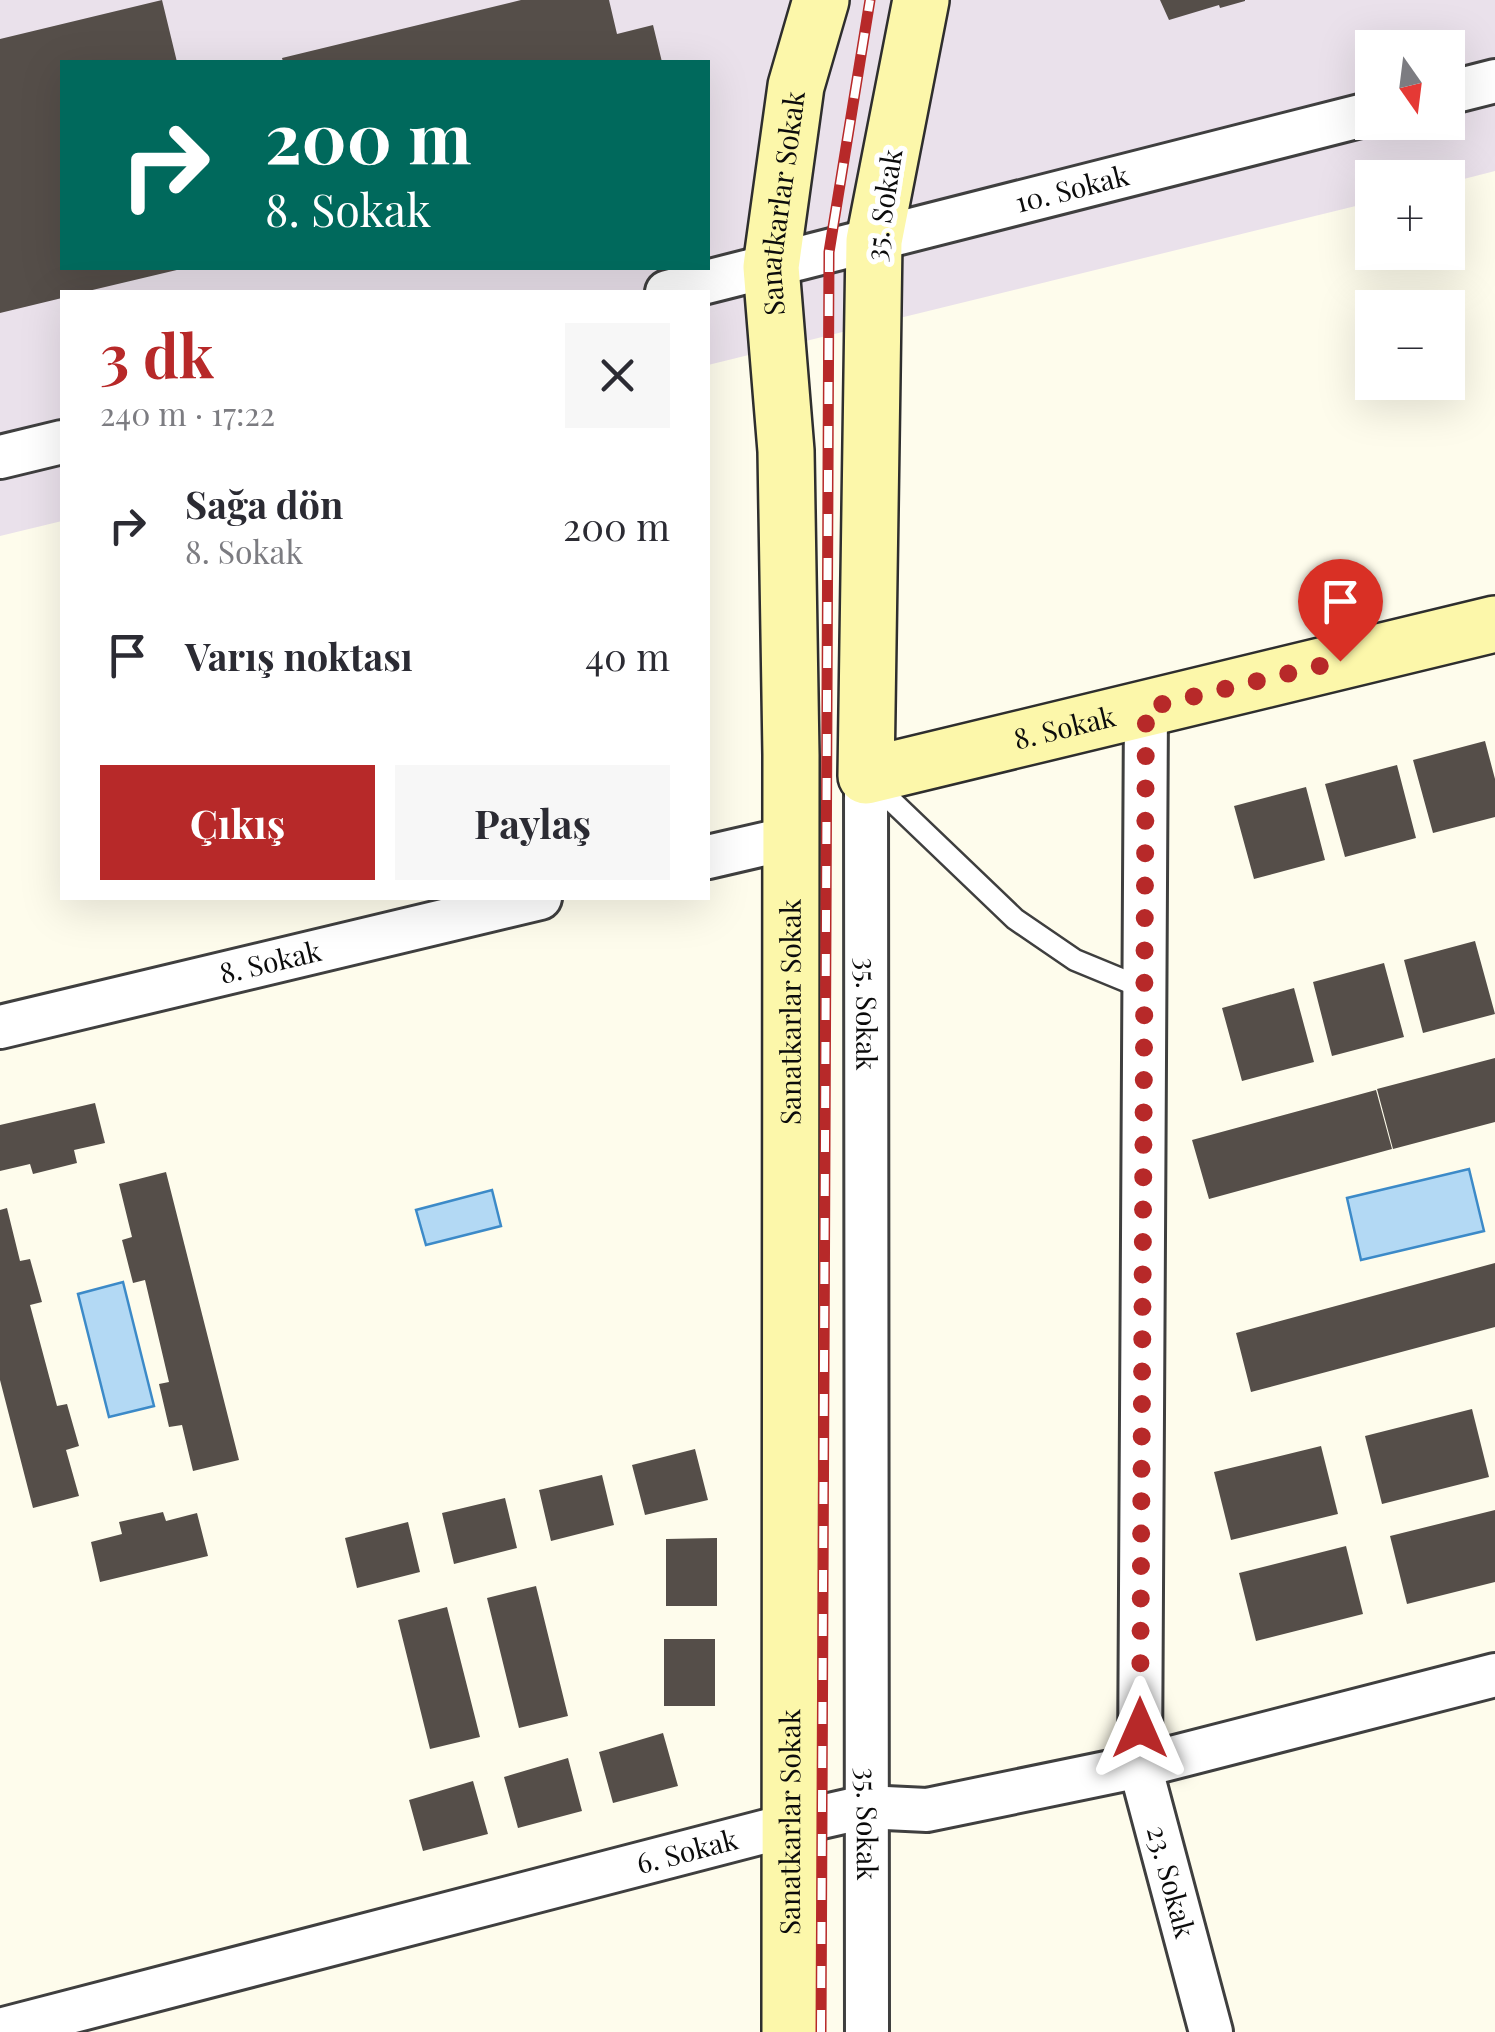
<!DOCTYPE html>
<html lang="tr">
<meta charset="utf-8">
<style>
body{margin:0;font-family:"Playfair Display",serif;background:#f7f7f7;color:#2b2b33;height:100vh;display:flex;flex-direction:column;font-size:38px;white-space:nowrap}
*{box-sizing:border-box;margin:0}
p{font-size:32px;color:#7c7c81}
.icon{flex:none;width:55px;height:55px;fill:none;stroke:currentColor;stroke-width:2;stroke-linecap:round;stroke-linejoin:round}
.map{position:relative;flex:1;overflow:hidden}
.drawer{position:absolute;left:60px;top:290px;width:650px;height:610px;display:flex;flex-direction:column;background:#fff;border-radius:0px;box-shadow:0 10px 40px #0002}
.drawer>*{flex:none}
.banner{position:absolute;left:60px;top:60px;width:650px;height:210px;border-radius:0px;box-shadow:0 10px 40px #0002;background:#00695c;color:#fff;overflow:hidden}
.needle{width:65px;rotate:166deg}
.buttons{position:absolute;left:1355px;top:30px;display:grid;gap:20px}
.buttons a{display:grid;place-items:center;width:110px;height:110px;border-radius:0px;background:#fff;box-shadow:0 10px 40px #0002;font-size:50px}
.pin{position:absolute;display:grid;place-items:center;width:85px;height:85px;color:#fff;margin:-102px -42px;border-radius:50% 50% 50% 0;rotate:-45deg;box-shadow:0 0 10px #0007}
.pin .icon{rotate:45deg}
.me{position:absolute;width:110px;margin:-55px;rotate:0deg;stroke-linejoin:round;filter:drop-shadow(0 0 8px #0008)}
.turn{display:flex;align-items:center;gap:35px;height:210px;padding:0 40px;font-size:45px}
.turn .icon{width:130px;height:130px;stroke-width:2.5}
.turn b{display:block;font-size:70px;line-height:85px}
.round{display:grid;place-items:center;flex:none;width:105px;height:105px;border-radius:0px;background:#f7f7f7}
.head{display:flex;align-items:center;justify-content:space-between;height:170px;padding:0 40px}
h1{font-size:60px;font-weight:700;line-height:75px;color:#b72929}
.cta{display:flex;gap:20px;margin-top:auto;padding:20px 40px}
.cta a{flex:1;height:115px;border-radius:0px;background:#b72929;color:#fff;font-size:40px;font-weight:700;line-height:115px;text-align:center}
.cta a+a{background:#f7f7f7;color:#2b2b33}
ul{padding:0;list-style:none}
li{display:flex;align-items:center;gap:30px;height:130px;padding:0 40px}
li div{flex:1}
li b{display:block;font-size:38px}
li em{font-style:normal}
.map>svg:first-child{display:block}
</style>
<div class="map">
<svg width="1495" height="2032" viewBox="0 0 1495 2032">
<rect width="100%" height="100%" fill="#fefcec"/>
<!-- industrial -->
<path fill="#eae1eb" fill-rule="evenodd" d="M0,0H1495V171L1448,183V178H1372V202L708,365V292H62V521L0,536ZM1372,48H1448V122H1372ZM62,62H708V268H62Z"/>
<!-- water -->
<path fill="#b3d9f4" stroke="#3c8ac8" stroke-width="2.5" d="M1469,1169L1484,1231L1361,1260L1347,1198Z
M492,1190L501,1226L426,1245L416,1210Z
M123,1282L154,1406L109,1417L78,1294Z"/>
<!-- building -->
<path fill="#554e49" d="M162,0L177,62H62V268L181,269L84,292H62V298L0,313V39Z
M521,0H609L617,34L653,25L662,62H283L282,58Z
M1160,0H1245V1L1220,8L1219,5L1169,20Z
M1485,741L1495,779V817L1433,833L1413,760Z
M1397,765L1416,838L1345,857L1325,784Z
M1306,787L1325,860L1254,879L1234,806Z
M1475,941L1495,1014L1423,1033L1404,960Z
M1384,963L1404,1037L1332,1056L1313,982Z
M1294,988L1314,1062L1242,1081L1222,1008Z
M1495,1058V1122L1393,1149L1377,1089Z
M1376,1090L1392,1149L1209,1199L1192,1140Z
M95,1103L105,1143L74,1150L77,1163L33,1174L30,1164L0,1171V1125Z
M166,1172L239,1460L193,1471L182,1425L169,1427L159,1384L169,1382L145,1280L133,1283L122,1240L132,1237L119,1184Z
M7,1208L20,1261L30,1259L42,1302L30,1305L57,1406L67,1404L79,1446L66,1450L79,1496L33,1508L0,1380V1210Z
M1495,1263V1327L1251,1392L1236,1333Z
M1472,1409L1489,1477L1382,1504L1365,1436Z
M1321,1446L1338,1514L1231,1540L1214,1472Z
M695,1449L708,1500L645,1515L632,1465Z
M602,1475L614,1525L551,1541L539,1490Z
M505,1498L517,1548L454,1564L442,1513Z
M1495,1510V1582L1407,1604L1390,1536Z
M163,1512L166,1521L197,1513L208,1556L100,1582L91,1542L122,1534L119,1522Z
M408,1522L420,1572L357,1588L345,1538Z
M717,1538V1606H666V1539Z
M1346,1546L1363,1614L1256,1641L1239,1573Z
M536,1586L568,1716L519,1728L487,1598Z
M447,1607L480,1737L430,1749L398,1620Z
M664,1639H715V1706H664Z
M663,1733L678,1786L613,1803L599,1752Z
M568,1758L582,1811L518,1828L504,1777Z
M473,1781L488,1834L423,1851L409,1800Z"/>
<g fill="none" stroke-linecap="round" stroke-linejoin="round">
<!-- lane casing -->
<g stroke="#3f3f3f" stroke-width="25">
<path id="lane" d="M873,783L1015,919L1075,960L1143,988"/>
</g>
<!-- street casing -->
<g stroke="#3f3f3f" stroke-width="48">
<g id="street">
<path d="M1448,93L1495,81"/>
<path id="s1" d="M667,292L1372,113"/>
<path d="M0,457L62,442"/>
<path id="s2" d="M1146,708L1140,1766L1211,2032"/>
<path id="s3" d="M866,776L867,2032"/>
<path d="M708,857L790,838"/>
<path id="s4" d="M0,1027L540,898"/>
<path id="s5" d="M0,2030L821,1817L865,1807L927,1810L1140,1766L1495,1675"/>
</g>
</g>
<!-- secondary casing -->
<g stroke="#2e2e2e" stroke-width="60">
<g id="secondary">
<path id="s6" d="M921,0L874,241L866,776L1495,624"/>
<path id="s7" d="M790,2032L791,755L786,451L771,267L796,86L821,0"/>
</g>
</g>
<!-- lane -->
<use href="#lane" stroke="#fff" stroke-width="20"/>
<!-- street -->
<use href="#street" stroke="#fff" stroke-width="42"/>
<!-- secondary -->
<use href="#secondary" stroke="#fcf7aa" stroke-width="55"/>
<!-- rail casing -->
<g stroke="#b72929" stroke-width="11">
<path id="rail" d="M821,2032L829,252L870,0"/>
</g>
<!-- rail -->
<use href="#rail" stroke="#fff" stroke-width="8" stroke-dasharray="22" stroke-linecap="butt"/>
</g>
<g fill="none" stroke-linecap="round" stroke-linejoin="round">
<!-- route -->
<path stroke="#b72929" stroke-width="18" stroke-dasharray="0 32.4" d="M1140,1728L1146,708L1340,661"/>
</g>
<g text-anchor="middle" stroke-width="10" stroke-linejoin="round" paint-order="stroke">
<!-- street labels -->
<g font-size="28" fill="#0c0c0c" stroke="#fff">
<text dy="10" stroke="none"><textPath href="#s1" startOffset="418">10. Sokak</textPath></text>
<text dy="10" stroke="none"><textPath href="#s7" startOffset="1830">Sanatkarlar Sokak</textPath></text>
<text transform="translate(884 205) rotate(-81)" y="10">35. Sokak</text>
<text dy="10" stroke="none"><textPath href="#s6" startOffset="985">8. Sokak</textPath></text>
<text dy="10" stroke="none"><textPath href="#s4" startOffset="278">8. Sokak</textPath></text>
<text dy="10" stroke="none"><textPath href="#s7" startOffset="1020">Sanatkarlar Sokak</textPath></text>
<text dy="10" stroke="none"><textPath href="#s3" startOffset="238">35. Sokak</textPath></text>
<text dy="10" stroke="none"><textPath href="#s7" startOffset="210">Sanatkarlar Sokak</textPath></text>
<text dy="10" stroke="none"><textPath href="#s3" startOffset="1048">35. Sokak</textPath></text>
<text dy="10" stroke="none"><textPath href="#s5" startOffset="710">6. Sokak</textPath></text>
<text dy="10" stroke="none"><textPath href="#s2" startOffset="1178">23. Sokak</textPath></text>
</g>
</g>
</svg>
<div class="buttons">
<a><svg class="needle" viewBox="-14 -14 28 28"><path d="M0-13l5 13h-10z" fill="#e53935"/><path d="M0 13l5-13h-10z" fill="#7c7c81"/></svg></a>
<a>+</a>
<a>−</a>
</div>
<div class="pin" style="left:1340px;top:661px;background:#d93025"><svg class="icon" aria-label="arrive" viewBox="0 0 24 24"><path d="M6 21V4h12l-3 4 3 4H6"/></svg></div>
<svg class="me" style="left:1140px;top:1728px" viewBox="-20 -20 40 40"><path d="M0-17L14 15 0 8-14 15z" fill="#b72929" stroke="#fff" stroke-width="4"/></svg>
<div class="banner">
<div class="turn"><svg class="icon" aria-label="right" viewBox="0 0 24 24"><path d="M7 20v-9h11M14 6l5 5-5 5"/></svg><div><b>200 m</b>8. Sokak</div></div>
</div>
<section class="drawer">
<div class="head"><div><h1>3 dk</h1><p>240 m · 17:22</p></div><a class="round"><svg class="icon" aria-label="close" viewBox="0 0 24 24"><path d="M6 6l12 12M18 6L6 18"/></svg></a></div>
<ul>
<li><svg class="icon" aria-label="right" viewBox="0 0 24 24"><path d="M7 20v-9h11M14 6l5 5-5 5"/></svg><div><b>Sağa dön</b><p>8. Sokak</p></div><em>200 m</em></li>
<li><svg class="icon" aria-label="arrive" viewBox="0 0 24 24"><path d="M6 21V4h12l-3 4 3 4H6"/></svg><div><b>Varış noktası</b></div><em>40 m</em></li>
</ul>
<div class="cta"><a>Çıkış</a><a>Paylaş</a></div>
</section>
</div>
